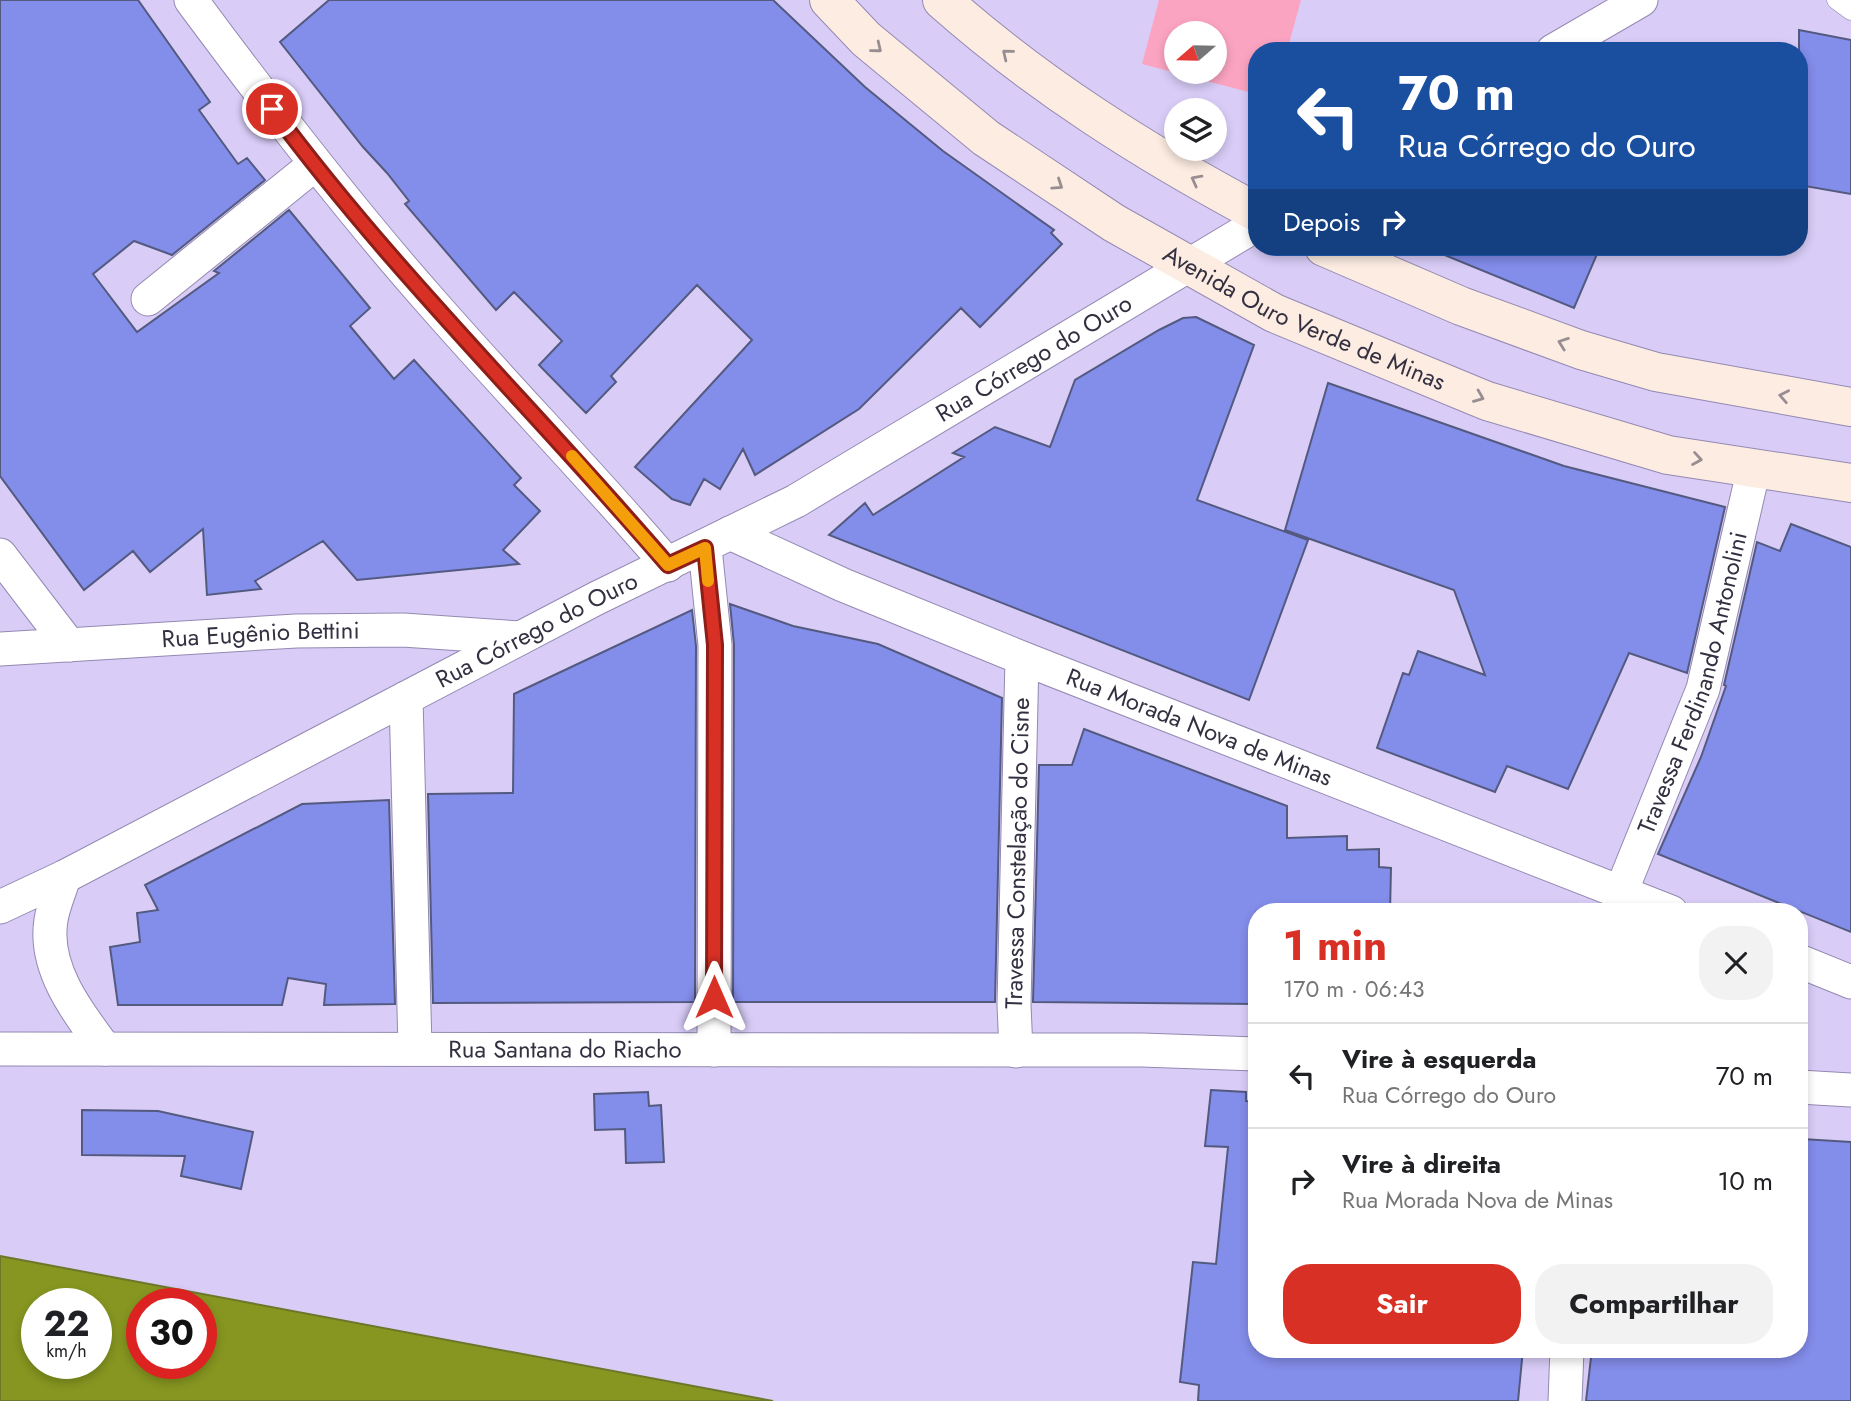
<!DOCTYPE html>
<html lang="pt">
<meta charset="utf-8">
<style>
body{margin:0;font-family:Jost,sans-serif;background:#f2f2f2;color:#202124;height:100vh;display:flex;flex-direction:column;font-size:26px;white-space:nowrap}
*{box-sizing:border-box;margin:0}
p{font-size:23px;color:#757577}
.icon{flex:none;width:38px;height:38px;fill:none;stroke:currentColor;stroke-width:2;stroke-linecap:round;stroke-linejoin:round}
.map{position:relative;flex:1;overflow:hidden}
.details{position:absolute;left:1248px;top:903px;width:560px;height:455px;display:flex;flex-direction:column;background:#fff;border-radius:28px;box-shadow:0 4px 10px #0003}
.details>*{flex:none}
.top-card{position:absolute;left:1248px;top:42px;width:560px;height:214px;border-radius:28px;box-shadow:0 4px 10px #0003;background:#1a4fa0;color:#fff;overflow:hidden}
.needle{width:46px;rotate:250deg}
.buttons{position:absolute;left:1164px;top:21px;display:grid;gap:14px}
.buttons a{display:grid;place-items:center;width:63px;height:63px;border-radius:50%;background:#fff;box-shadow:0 4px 10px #0003;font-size:35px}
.speed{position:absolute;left:21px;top:1288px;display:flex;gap:14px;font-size:35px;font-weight:700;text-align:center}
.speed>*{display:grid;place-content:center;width:91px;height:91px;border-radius:50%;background:#fff;box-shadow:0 4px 10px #0003;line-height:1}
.speed small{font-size:18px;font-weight:400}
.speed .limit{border:10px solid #d22;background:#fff;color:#111}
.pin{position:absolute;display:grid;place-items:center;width:60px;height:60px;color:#fff;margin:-30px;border:4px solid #fff;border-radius:50%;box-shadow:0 2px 7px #0007}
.me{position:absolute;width:77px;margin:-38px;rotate:0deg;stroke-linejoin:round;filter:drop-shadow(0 0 5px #0008)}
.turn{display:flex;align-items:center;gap:24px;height:147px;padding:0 35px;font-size:32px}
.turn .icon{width:91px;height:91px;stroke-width:2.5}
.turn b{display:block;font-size:49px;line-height:60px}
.then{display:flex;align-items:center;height:66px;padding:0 35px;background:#0003;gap:14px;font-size:26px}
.round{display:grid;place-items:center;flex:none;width:74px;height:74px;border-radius:28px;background:#f2f2f2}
.head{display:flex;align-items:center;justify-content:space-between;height:119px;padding:0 35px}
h1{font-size:42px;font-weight:700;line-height:52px;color:#d93025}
.cta{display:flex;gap:14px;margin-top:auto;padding:14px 35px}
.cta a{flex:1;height:80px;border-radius:28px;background:#d93025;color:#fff;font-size:28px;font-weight:700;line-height:80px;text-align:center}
.cta a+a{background:#f2f2f2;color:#202124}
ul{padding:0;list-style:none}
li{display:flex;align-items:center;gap:21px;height:105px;padding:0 35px;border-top:2px solid #e0e0e0}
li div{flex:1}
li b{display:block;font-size:26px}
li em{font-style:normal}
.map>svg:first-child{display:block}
</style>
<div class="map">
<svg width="1851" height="1401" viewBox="0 0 1851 1401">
<rect width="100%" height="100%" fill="#d9cdf8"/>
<!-- green -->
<path fill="#fba4c2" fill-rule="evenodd" d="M1159,0H1301L1287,51H1256V94L1142,64ZM1176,33H1214V72H1176Z"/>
<!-- water -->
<path fill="#869620" stroke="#6d772a" stroke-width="2" fill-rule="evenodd" d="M0,1256L773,1401H0ZM37,1304H96V1363H37ZM142,1304H201V1363H142Z"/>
<!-- building -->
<path fill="#838dea" stroke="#545a7f" stroke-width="2" d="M0,0H138L210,102L199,110L238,164L247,158L265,180L172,255L134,241L93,274L137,332L219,273L214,271L289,210L370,308L350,326L394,379L414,360L521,478L514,485L540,511L503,550L519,564L357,580L323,541L255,581L261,589L207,595L203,529L150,572L133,551L84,590L0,476Z
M329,0H773L865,87L943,151L1054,230L1051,233L1062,244L980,327L961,308L859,409L755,475L743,449L720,489L704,479L690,505L672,499L635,467L752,340L697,285L611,376L616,382L586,413L539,365L562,341L514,292L496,310L405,204L409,201L387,173L363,147L280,42Z
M1799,30L1851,40V194L1799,185Z
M1425,247H1600L1574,308Z
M1196,317L1254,345L1197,500L1308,540L1249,700L829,535L865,503L873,515L964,457L953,453L995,427L1050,447L1075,380L1159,330L1183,318Z
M1328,383L1564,466L1725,507L1687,673L1629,653L1568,789L1507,766L1495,792L1377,748L1403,673L1409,675L1418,651L1485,675L1454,590L1285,530Z
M1791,524L1851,547V932L1658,854L1701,757L1726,686L1724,685L1757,542L1780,551Z
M730,604L793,626L878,644L1002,698L995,1002H733L734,645Z
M692,610L696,646L695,1002L433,1003L428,794L513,793L514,694Z
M1084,729L1287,806V838L1347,836V850L1379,849V867L1391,868L1390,912H1256V1004L1033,1002L1039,765H1072Z
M389,800L395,1004L324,1005L326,984L288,978L282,1005H118L110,947L140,942L137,913L158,910L145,885L302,804Z
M1211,1090L1246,1092V1101L1256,1102V1349H1523L1518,1401H1198L1199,1385L1180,1382L1193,1262L1216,1264L1228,1147L1205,1146Z
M648,1092L649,1106L661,1105L664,1162L626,1163L625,1129L595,1130L594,1094Z
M82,1110L158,1111L253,1132L241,1189L181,1176L185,1156L82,1155Z
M1802,1139L1851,1142V1401H1586L1592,1349H1799V1161Z"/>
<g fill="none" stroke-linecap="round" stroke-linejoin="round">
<!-- lane casing -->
<g stroke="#9489b1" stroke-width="19">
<path id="lane" d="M1836,0L1851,11"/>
</g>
<!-- street casing -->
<g stroke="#9489b1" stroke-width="35">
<g id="street">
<path d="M191,0C268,104 347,207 433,304C510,392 592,476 668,565"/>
<path d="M1553,51L1641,0"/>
<path d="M148,299L314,165"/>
<path id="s1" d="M730,533L843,585L1022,658L1671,912"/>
<path d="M705,548L715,645L714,1050"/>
<path d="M0,555L69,645"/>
<path id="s2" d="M0,649L296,631L403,630L520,638"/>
<path d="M406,698L415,1048"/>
<path d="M64,877C60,891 53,906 51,920C43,968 78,1013 105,1049"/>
<path id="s3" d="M1621,892L1703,689L1754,468"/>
<path id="s4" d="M0,907L64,877L597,598L796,501L1256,225"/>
<path d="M1799,961L1851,982"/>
<path id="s5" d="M0,1049L1142,1050L1256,1054"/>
<path id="s6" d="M1016,1051L1014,1005L1022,658"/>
<path d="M1799,1087L1851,1090"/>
<path d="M1565,1401L1567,1349"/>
</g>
</g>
<!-- secondary casing -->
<g stroke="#9489b1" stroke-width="40">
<g id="secondary">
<path id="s7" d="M829,0L866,39L986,138L1114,223L1274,313L1487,401L1668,455L1851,483"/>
<path d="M942,0C1038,85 1144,152 1256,212"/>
<path d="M1324,247L1461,306L1581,350L1656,372L1851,407"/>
</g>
</g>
<!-- lane -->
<use href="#lane" stroke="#fff" stroke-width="18"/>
<!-- street -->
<use href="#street" stroke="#fff" stroke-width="33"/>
<!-- secondary -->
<use href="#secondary" stroke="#fcece2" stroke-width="38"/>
</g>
<!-- one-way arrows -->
<defs><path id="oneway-chevron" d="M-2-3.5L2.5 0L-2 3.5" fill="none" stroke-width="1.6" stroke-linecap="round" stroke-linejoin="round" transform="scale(1.75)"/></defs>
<g stroke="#988e92">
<use href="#oneway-chevron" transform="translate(877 48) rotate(39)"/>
<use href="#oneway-chevron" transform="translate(1007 54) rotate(-141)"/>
<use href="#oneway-chevron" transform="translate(1196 180) rotate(-152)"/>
<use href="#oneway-chevron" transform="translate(1058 185) rotate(34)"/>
<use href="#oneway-chevron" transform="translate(1563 343) rotate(-160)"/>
<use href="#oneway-chevron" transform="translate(1784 396) rotate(-169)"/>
<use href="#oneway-chevron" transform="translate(1479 397) rotate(22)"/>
<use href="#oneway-chevron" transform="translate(1697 459) rotate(9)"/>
</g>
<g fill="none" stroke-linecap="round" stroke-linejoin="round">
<!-- route casing -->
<g stroke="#8d1f18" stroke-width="18">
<path id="route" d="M272,109C392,271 537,412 668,565L705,548L715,645L714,997"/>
</g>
<!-- route -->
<use href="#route" stroke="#d93025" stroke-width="12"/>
<!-- slow -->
<path stroke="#f59e0b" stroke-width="12" d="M572,456L668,565L705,548L708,581"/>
</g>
<g text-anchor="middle" stroke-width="5" stroke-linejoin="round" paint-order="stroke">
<!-- street labels -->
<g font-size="24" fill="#343041" stroke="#f7f4fd">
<text dy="8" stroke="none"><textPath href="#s7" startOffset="576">Avenida Ouro Verde de Minas</textPath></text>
<text dy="8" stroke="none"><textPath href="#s4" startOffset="1171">Rua Córrego do Ouro</textPath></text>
<text dy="8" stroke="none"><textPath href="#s4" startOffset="604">Rua Córrego do Ouro</textPath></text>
<text dy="8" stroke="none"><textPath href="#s2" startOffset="261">Rua Eugênio Bettini</textPath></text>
<text dy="8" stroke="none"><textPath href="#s3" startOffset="222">Travessa Ferdinando Antonolini</textPath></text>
<text dy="8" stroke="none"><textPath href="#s1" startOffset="508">Rua Morada Nova de Minas</textPath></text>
<text dy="8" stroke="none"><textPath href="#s6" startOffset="198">Travessa Constelação do Cisne</textPath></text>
<text dy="8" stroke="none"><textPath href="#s5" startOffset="565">Rua Santana do Riacho</textPath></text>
</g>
</g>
</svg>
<div class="buttons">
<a><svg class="needle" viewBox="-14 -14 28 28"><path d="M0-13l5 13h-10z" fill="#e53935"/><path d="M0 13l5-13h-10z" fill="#757577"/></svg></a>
<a><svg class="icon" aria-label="layers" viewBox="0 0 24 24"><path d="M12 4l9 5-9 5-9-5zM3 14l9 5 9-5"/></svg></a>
</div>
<div class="speed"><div>22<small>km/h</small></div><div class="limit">30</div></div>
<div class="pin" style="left:272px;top:109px;background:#d93025"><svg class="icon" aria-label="arrive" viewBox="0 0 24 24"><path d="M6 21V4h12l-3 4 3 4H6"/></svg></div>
<svg class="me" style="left:714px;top:997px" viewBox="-20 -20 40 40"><path d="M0-17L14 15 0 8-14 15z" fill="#d93025" stroke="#fff" stroke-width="4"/></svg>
<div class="top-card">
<div class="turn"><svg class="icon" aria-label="left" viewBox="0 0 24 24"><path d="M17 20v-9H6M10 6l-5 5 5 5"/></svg><div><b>70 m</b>Rua Córrego do Ouro</div></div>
<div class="then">Depois<svg class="icon" aria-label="right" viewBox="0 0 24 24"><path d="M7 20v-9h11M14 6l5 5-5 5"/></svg></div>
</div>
<section class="details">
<div class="head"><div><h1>1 min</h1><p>170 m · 06:43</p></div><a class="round"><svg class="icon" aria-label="close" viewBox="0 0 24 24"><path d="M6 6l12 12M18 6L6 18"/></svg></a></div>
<ul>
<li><svg class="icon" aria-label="left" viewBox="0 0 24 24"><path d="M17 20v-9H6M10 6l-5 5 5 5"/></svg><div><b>Vire à esquerda</b><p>Rua Córrego do Ouro</p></div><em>70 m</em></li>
<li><svg class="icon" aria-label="right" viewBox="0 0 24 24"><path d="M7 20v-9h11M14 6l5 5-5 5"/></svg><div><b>Vire à direita</b><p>Rua Morada Nova de Minas</p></div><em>10 m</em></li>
</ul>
<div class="cta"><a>Sair</a><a>Compartilhar</a></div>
</section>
</div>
